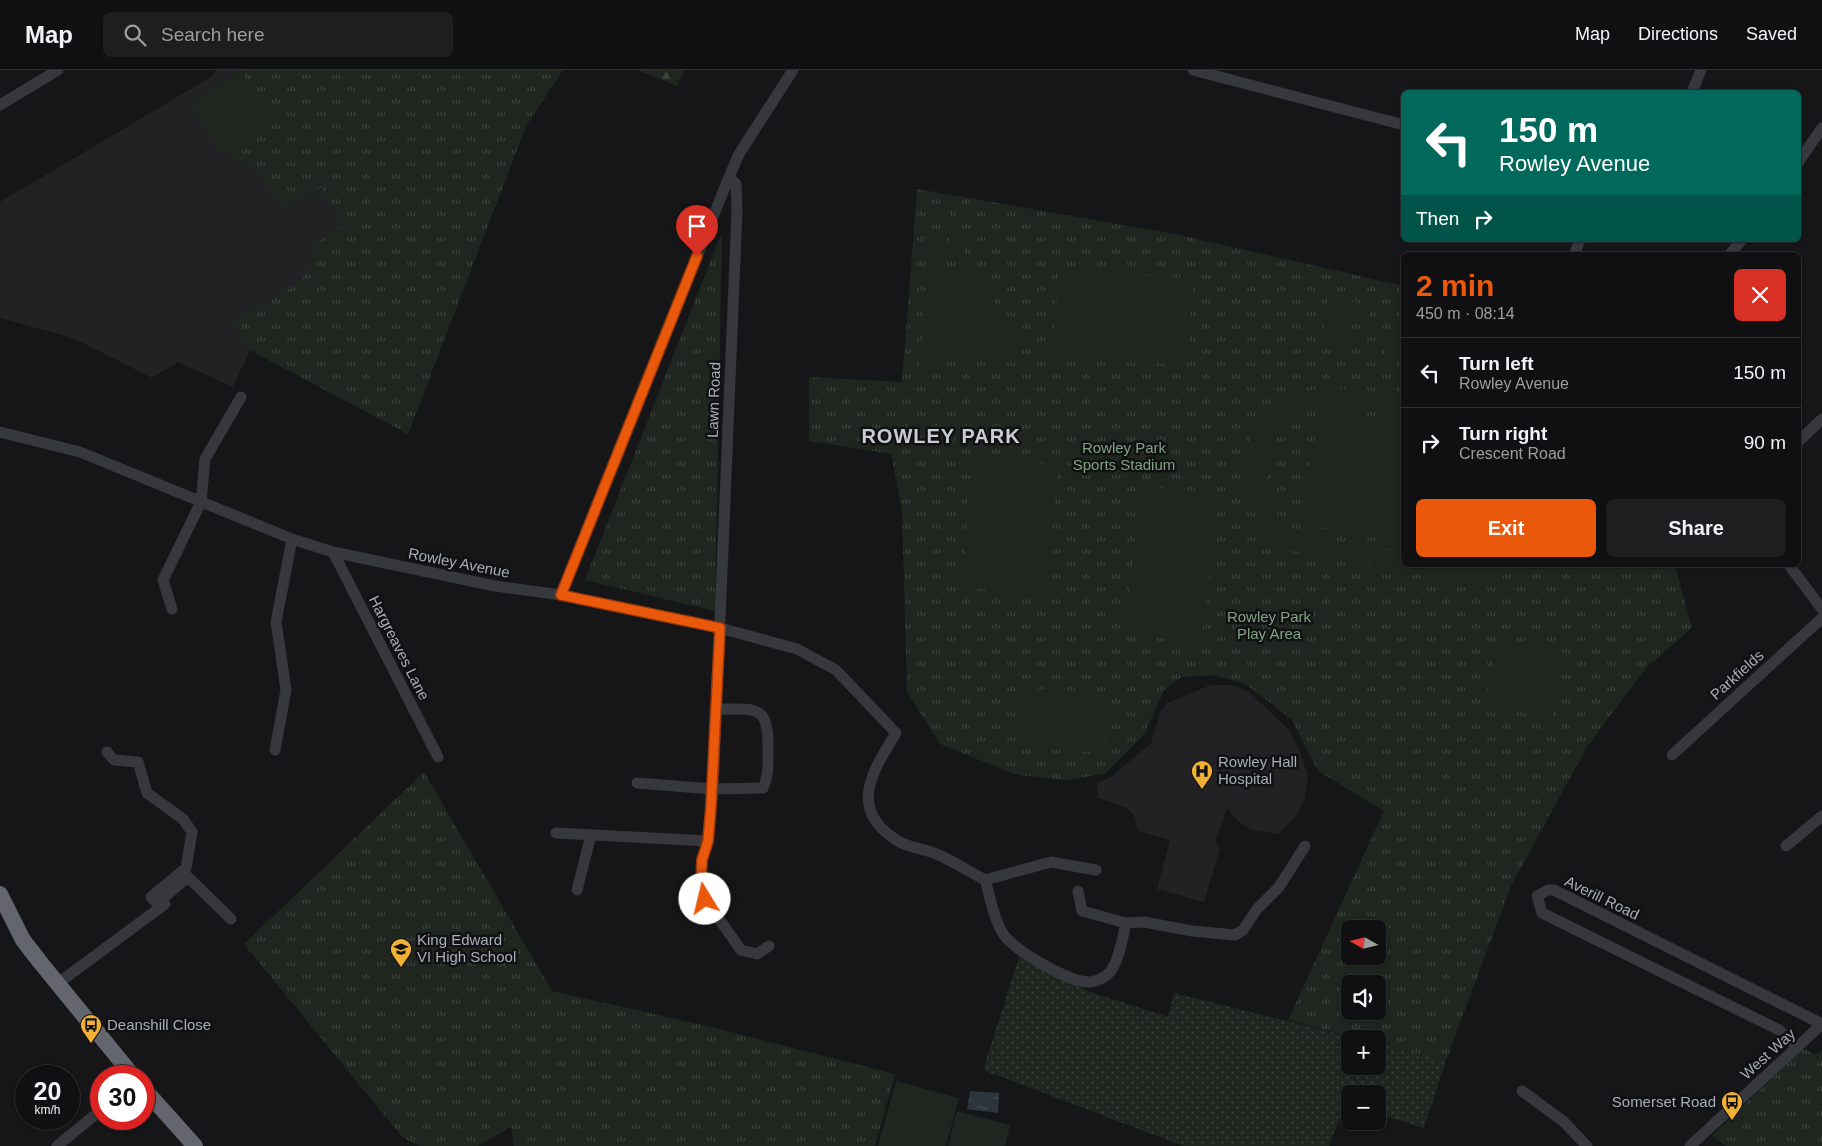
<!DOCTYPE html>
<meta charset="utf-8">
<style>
body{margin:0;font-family:Arial,sans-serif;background:#1e1e20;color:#f1f3f6;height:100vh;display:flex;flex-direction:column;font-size:19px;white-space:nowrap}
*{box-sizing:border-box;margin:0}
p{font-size:16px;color:#9c9d9f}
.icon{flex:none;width:28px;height:28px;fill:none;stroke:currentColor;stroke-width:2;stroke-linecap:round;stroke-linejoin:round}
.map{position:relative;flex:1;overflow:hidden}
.sheet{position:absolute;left:1401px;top:182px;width:400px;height:315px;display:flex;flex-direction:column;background:#101012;border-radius:8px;box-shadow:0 1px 4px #0004,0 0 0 1px #303032}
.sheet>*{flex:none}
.guide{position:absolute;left:1401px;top:20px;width:400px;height:152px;border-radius:8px;box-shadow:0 1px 4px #0004,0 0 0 1px #303032;background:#00695c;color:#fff;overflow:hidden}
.needle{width:32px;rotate:278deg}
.controls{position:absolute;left:1341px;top:850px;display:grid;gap:10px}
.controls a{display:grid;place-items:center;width:45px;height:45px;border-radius:8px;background:#101012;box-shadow:0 1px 4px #0004,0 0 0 1px #303032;font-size:25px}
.speed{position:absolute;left:15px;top:995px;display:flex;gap:10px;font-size:25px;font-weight:700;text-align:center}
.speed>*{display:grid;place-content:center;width:65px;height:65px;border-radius:50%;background:#101012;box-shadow:0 1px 4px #0004,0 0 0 1px #303032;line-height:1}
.speed small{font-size:12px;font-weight:400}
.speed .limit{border:8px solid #d22;background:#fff;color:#111}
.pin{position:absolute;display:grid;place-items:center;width:42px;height:42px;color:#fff;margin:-51px -21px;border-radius:50% 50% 50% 0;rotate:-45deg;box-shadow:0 0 5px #0007}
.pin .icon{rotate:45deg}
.me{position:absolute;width:55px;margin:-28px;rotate:351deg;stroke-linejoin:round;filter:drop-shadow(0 0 4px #0008)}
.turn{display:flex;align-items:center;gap:18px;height:105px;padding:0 15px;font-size:22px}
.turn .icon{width:65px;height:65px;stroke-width:2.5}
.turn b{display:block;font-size:35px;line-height:42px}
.then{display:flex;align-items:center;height:48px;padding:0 15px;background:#0003;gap:10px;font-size:19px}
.round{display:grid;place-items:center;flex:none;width:52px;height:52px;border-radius:8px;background:#1e1e20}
.headline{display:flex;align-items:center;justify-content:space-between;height:85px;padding:0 15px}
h1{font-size:30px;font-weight:800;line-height:38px;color:#ea580c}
.cta{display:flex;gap:10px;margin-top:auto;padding:10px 15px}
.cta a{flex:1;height:58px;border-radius:8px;background:#ea580c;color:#fff;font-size:20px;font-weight:800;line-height:58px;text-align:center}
.cta a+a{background:#1e1e20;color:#f1f3f6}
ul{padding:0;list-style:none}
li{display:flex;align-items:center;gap:15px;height:70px;padding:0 15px;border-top:1px solid #303032}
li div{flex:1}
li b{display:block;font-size:19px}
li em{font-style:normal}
header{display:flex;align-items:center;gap:30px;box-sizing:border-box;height:70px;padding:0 25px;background:#101012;border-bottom:1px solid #303032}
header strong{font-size:24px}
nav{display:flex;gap:28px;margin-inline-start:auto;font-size:18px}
.search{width:350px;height:45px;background:#1e1e20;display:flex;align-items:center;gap:12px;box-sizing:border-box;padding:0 18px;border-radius:8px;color:#9c9d9f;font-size:19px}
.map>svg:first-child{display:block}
</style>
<header>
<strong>Map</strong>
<div class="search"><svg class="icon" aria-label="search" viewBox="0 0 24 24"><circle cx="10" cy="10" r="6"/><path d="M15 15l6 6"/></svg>Search here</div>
<nav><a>Map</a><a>Directions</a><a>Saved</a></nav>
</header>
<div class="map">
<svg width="1822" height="1076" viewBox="0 0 1822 1076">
<defs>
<pattern id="grass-dots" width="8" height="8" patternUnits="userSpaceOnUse" patternTransform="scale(1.25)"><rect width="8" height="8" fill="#1e261f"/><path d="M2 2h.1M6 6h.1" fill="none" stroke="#3c433d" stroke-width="1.8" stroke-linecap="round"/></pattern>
<pattern id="forest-firs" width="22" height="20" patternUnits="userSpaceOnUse" patternTransform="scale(1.25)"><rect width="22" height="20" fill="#1e261f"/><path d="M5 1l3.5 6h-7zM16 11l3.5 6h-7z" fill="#3c433d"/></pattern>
<pattern id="park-tufts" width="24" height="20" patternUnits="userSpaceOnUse" patternTransform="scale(1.25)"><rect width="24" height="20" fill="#1e261f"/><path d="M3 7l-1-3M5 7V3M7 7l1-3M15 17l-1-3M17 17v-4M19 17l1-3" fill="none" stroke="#3c433d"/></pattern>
<pattern id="water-ripples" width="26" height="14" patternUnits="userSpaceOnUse" patternTransform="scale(1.25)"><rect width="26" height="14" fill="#2c353c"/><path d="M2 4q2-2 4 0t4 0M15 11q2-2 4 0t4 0" fill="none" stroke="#485056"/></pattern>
</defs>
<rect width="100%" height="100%" fill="#161618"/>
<!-- built -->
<path fill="#222225" d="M216,0H563L526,56L408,364L250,280L233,317L178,292L152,308L73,268L0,248V132L211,7Z
M1211,615H1232L1248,621L1289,660L1301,684L1308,706L1305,728L1298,744L1279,764L1251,760L1238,751L1227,738L1215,773L1220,778L1204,832L1157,819L1170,770L1138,761L1134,745L1127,738L1098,728L1097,713L1111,707L1151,673L1160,642L1167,633Z"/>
<!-- grass -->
<path fill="url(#grass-dots)" d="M1020,884L1087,921L1168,947L1174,923L1360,969H1350V996H1378V973L1446,991L1424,1058L1378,1044V1024H1350V1035L1345,1034L1329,1076H1183L983,1000Z"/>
<!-- forest -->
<path fill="url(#forest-firs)" d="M637,0H684L677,16Z"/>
<!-- park -->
<path fill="url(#park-tufts)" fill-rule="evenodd" d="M243,0H563L526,56L408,364L250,280L232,251L299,213L311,197L314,175L343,155L321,117L286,138L249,91L237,95L227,81L272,52L241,1Z
M917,119L1175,164L1404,216V495H1675L1692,558L1647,597L1588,675L1511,816L1446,991L1378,973V969H1360L1288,950L1384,741L1318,701L1292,650L1272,634L1244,613L1213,605L1182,607L1164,620L1144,665L1106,703L1069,710L1017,705L940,674L907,622L902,441L891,384L809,371V307L902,312ZM1350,859H1378V886H1350ZM1350,914H1378V941H1350Z
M722,162L715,541L585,510Z
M424,702L552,921L711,957L895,1004L875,1076H514L511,1057L478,1076H421L403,1068L244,874Z
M1803,978L1815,985L1822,981V1076H1726L1712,1066Z"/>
<!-- pitch -->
<path fill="#1e261f" d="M241,1L272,52L222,84L190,33Z
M950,142L967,193L1023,274L971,294L969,286L919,300L929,187L921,181V175L924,169L932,168L938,170L941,182L935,186L963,226L959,196L941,145Z
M1059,199L1193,209L1187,295L1052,285Z
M1330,227L1372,236L1368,254L1326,246Z
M1324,253L1366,261L1363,280L1321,272Z
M1389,265L1404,268V287L1385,283Z
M1331,317L1404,330V348C1374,343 1335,328 1306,339C1264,355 1253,435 1292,459C1315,472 1376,478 1404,483V495H1521L1504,505L1491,509L1489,518L1257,474L1261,453L1246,424L1243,407L1245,387L1250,368L1257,354L1282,330L1299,322Z
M1321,338L1404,354V473L1299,453Z
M973,387L1058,395L1045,526L961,517Z
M1142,416L1219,425L1201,573L1124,563Z
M1498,569L1565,583L1551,648L1485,635Z
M1019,618L1107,624L1104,683L1016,677Z
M896,1011L959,1028L946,1076H878Z
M957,1041L1010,1055L1005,1076H948Z"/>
<!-- water -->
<path fill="url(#water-ripples)" d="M970,1021L999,1023L998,1043L967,1039Z"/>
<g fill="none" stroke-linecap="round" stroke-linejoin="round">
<!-- minor -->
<path stroke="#37383d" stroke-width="11" d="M1193,0L1404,55
M1692,22L1701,0
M0,35L58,0
M1799,91L1822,58
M729,107L736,114L737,141L713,719L708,771L702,790L701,811L705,829L741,880L757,884L769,876
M1574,185L1580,170
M1729,185L1742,170
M0,362L80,382L292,469L333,482L495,516L561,525L720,558L797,579L836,600L896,663C872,702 847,740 898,771C909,778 922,778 934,783C952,790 968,801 985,810C990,826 993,847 1002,862C1011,879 1071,914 1091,912C1096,911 1104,908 1108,904C1118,896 1123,866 1126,853L1082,841L1078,821
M1799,371L1822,349
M333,482L438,687
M1789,495L1822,539
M561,525L729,107L739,84L793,0
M172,539L163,510L201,432L205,389L241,327
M275,680L286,620L276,552L292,469
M107,682L114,690L138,692L147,723L183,749L192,762L186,798L151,827L160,836
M1672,685L1822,548
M637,713L713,719L763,718C769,706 768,693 768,680C769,632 755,640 715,639
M556,763L708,771
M1786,776L1822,746
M985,810L1051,792L1096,800
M577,820L591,765
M1126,853L1144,852L1192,861L1235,865L1243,860L1257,839L1279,817L1305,776
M57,914L165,834L162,829L188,807L231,849
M1797,978L1779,960L1542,843L1537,826L1548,820H1554L1822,954
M1522,1021L1563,1051L1587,1076
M57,1076L101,1040
M1690,1076L1822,954"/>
<!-- highway -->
<path stroke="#63666e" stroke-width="16" d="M0,824L23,870L40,892L133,1006
M144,1019L195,1076"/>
</g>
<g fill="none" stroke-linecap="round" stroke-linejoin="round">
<!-- route casing -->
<g stroke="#983908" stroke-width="12">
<path id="route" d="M697,186L561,525L720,558L711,736L708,771L702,790L701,811L705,829"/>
</g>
<!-- route -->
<use href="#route" stroke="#ea580c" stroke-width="9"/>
</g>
<!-- icons -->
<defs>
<g id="hospital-pin" transform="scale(1.125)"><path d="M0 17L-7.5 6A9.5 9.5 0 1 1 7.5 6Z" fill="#f2b134" stroke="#111113"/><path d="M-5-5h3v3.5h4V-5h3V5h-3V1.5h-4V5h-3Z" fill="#111"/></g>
<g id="school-pin" transform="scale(1.125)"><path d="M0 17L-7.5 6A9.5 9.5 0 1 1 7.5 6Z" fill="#f2b134" stroke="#111113"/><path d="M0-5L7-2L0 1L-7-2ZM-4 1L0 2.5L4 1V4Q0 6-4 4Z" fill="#111"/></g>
<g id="bus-pin" transform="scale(1.125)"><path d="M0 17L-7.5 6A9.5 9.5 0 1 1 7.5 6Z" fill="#f2b134" stroke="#111113"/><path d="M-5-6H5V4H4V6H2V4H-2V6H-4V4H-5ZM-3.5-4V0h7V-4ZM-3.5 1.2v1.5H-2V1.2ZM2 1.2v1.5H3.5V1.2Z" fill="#111"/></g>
</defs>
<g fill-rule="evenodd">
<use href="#hospital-pin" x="1202" y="701"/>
<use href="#school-pin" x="401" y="879"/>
<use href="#bus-pin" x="91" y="955"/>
<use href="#bus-pin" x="1732" y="1032"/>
</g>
<g text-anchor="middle" stroke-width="5" stroke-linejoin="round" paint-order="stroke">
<!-- street labels -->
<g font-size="15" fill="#a8adb8" stroke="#111113">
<text transform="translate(714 330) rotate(-88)" y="5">Lawn Road</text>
<text transform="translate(459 493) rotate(11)" y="5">Rowley Avenue</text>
<text transform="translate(399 578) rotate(63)" y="5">Hargreaves Lane</text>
<text transform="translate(1737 605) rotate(-42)" y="5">Parkfields</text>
<text transform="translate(1602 828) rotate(26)" y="5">Averill Road</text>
<text transform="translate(1768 984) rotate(-42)" y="5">West Way</text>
</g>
<!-- park labels -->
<g font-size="15" fill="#7fa381" stroke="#111113">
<text x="1124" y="383">Rowley Park<tspan x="1124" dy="17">Sports Stadium</tspan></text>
<text x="1269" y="552">Rowley Park<tspan x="1269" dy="17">Play Area</tspan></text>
</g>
<!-- poi labels -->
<g font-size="15" fill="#a8adb8" stroke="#111113" text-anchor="start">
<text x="1218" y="697">Rowley Hall<tspan x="1218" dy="17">Hospital</tspan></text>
<text x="417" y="875">King Edward<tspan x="417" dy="17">VI High School</tspan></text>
<text x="107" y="960">Deanshill Close</text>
<text x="1716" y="1037" text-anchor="end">Somerset Road</text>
</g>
<!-- district labels -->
<g font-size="20" font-weight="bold" letter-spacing="1" fill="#c9ccd4" stroke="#111113">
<text x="941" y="373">ROWLEY PARK</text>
</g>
</g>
</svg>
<div class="controls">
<a><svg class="needle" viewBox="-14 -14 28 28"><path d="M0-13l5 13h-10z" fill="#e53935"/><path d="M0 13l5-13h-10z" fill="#9c9d9f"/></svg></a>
<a><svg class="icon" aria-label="sound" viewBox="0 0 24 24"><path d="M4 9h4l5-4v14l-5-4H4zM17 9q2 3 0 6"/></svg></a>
<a>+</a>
<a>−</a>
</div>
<div class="speed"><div>20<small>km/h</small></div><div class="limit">30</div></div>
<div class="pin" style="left:697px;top:186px;background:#d93025"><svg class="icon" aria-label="arrive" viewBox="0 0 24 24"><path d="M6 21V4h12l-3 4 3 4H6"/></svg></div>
<svg class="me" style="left:705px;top:829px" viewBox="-20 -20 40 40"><circle r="19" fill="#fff"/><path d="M0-13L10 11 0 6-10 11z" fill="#ea580c"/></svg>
<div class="guide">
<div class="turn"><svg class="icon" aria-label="left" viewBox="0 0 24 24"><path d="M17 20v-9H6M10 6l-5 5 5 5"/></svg><div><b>150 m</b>Rowley Avenue</div></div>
<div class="then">Then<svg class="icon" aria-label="right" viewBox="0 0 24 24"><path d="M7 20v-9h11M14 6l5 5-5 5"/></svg></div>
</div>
<section class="sheet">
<div class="headline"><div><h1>2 min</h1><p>450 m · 08:14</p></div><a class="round" style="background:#d93025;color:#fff"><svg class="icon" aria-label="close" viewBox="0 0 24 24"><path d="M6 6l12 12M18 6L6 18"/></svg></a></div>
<ul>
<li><svg class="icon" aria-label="left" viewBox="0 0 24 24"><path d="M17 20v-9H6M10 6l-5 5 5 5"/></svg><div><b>Turn left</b><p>Rowley Avenue</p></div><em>150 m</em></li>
<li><svg class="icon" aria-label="right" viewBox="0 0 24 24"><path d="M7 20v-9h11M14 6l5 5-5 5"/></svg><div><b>Turn right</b><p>Crescent Road</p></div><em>90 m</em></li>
</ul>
<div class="cta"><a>Exit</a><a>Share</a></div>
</section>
</div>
